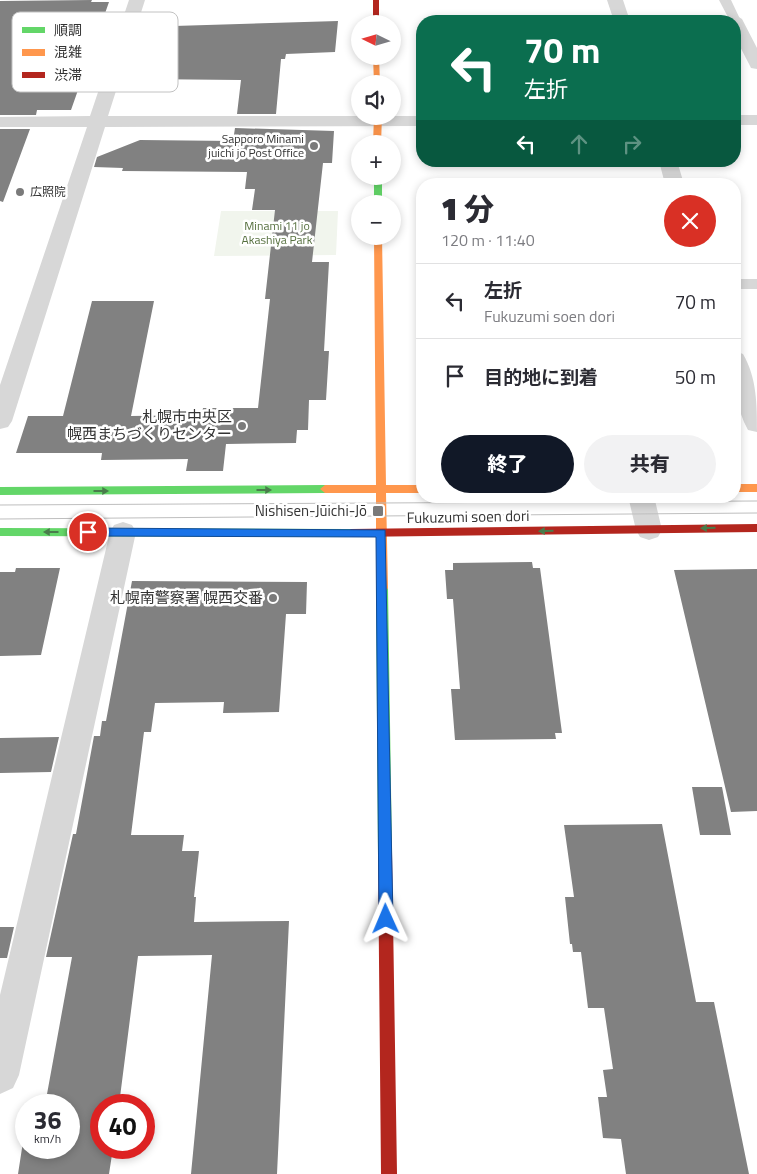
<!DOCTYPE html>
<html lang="ja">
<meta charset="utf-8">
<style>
body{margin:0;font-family:"Titillium Web","Noto Sans JP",sans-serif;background:#f2f2f3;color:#2b2b33;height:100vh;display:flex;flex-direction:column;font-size:19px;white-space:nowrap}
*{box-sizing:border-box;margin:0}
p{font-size:16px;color:#7c7c81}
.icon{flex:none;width:28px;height:28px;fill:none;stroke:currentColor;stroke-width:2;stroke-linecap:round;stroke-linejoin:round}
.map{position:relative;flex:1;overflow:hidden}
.drawer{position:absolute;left:416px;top:178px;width:325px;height:325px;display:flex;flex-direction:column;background:#fff;border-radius:20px;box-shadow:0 2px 8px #0003}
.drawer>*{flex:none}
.banner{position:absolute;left:416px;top:15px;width:325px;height:152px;border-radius:20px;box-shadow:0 2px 8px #0003;background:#0b6e4f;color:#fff;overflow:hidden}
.needle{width:32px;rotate:275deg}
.buttons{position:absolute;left:351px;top:15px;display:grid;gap:10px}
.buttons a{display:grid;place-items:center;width:50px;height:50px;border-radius:50%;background:#fff;box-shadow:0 2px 8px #0003;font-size:25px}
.speed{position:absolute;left:15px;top:1094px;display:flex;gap:10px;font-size:25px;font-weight:700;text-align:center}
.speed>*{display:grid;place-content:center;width:65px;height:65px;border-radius:50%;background:#fff;box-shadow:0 2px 8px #0003;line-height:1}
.speed small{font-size:12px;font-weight:400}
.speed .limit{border:8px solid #d22;background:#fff;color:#111}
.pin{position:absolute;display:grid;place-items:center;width:42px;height:42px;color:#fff;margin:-21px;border:2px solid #fff;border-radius:50%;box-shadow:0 1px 5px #0007}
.me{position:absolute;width:55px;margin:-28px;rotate:359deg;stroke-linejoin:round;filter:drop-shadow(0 0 4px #0008)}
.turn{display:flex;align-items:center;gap:18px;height:105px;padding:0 25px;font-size:22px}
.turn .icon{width:65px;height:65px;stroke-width:2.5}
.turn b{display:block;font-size:35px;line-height:42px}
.lanes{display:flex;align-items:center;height:48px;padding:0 25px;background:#0003;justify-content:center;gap:25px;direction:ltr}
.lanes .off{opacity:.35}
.round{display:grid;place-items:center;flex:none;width:52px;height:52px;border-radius:26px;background:#f2f2f3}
.head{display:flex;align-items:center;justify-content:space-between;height:85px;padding:0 25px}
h1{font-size:30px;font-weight:800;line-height:38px}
.button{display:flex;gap:10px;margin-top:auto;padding:10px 25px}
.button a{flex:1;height:58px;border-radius:30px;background:#111827;color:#fff;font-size:20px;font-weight:800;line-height:58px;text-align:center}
.button a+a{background:#f2f2f3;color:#2b2b33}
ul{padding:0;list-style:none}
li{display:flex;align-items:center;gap:15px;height:75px;padding:0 25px;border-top:1px solid #e1e1e2}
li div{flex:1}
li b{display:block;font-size:19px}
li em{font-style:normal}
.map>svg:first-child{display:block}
</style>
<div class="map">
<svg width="757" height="1174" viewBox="0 0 757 1174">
<rect width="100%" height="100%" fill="#fff"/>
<!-- green -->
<path fill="#f1f5ed" d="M221,211H338L336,255L214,256Z"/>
<!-- building -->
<path fill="#818181" d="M92,0L91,2H109L71,110H37L36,115H0V1Z
M338,21L335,52L286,54L285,59H281L276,114H237L241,80L140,79L155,33H172L174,26Z
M235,128L334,131L332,163H323L312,262H329L324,351H329L326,400H309L308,430H297L296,443L226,444L223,471H186L188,459L101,460L102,453H16L28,416H63L92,301H154L131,416L202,415L203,408H258L270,299H265L275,210H252L255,189H245L247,172L122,171L123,168L94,167L97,157L140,140L233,141Z
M0,129H30L3,202L0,201Z
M532,562L533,568H540L562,733H555L556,739L455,740L451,689H460L453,599H447L445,570H453V563Z
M16,568H60L41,655L0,656V572H15Z
M757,569V811L731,812L674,570Z
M132,581L307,582L306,614H286L279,712L223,713L224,702L155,703L151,732H144L131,835H184L182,851H199L194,897H196L194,922L289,921L277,1174H191L212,955L138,956L119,1105H101V1148H113L109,1174H18L25,1129L26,1148H69V1105H45L72,957H46L73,834H76L94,736H100L102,721H106Z
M59,737L51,772L0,773V738Z
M692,787H722L731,835H700Z
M662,824L696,1002H714L749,1174H626L621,1139L603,1138L598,1097H607L603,1070L613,1069L604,1008H588L581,952H573L572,944H570L565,897H574L564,825Z
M0,927H14L7,958H0Z"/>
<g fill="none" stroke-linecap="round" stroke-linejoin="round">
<!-- lane -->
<path fill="#d7d7d7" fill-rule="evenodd" d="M719,0H731L740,19L738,21H730Z
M735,279H757V289H735Z"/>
<!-- street -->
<path fill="#d7d7d7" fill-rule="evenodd" d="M129,0H145L108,116H422V126L105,127L12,421L8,427L0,429V385L87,127H0V117L90,116Z
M607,0H623L630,21H614Z
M734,14L742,19L757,48V69L751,68L749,64L735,37V21H727L726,19Z
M735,115H757V125H735Z
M659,161H677L684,184H665Z
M735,351L743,354C757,378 757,405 757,432L748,430C734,405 735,379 735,351Z
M628,496H654L662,530L658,537L649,540L640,537L636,530Z
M123,522L132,525L136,532L19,1075L13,1088L0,1094V995L110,532L114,525Z"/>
<!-- fast -->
<path fill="#63d668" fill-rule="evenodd" d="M374,176H382V204H374Z
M325,485L330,489L325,493L0,495V487Z
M0,528L351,529L356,533L351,537L0,536Z
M382,584L386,585L388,588L392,854L390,859L385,860L380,859L378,854L376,588L378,585Z"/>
<!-- slow -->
<path fill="#ff974d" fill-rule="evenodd" d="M373,56H379L380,84H374Z
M374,116H382L381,144H373Z
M374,236H382L386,485H422V493H386L388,588L386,591H378L376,588V493H325L320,489L325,485H376Z
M735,484H757V492H735Z"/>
<!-- jam -->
<path fill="#b3261e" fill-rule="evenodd" d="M373,0H379V24H373Z
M757,524V532L351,537L346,533L351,529Z
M385,848L390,849L392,854L397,1174H381L378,854L380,849Z"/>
<!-- tram -->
<path stroke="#bebebe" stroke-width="1" d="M0,505L757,501
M0,519L757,513"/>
</g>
<!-- one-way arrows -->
<defs><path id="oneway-solid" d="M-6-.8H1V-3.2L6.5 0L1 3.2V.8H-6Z" transform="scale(1.25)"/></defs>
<g fill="#497c4b">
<use href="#oneway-solid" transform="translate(264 490)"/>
<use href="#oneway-solid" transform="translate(101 491)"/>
<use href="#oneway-solid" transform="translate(708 528) rotate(179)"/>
<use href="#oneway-solid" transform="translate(546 531) rotate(179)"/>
<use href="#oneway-solid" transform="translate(51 532) rotate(180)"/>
</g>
<!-- route -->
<path fill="#1a73e8" stroke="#114b97" d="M88,528L385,530L393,919L391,924L386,926L381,924L379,919L376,537L88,536L82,532Z"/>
<!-- markers -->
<g fill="#7a7a7a" stroke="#fff" stroke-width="2">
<circle cx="314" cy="146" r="5"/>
<circle cx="20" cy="192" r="5"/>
<circle cx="242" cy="426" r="5"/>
<rect x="372" y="505" width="12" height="12" rx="2.5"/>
<circle cx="273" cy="598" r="5"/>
</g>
<g text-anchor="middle" stroke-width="5" stroke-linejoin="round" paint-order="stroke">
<!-- far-poi labels -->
<g font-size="12" fill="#333" stroke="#fff" text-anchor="end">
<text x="304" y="143">Sapporo Minami<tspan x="304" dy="14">juichi jo Post Office</tspan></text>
<text x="30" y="196" text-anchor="start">広照院</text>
</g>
<!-- far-park labels -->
<g font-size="12" fill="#56703f" stroke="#fff">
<text x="277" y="230">Minami 11 jo<tspan x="277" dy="14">Akashiya Park</tspan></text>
</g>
<!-- poi labels -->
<g font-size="15" fill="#333" stroke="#fff" text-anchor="end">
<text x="232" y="422">札幌市中央区<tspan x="232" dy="17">幌西まちづくりセンター</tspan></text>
<text x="367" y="516">Nishisen-Jūichi-Jō</text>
<text x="263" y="603">札幌南警察署 幌西交番</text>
</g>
<!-- street labels -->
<g font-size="15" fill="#333" stroke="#fff">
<text transform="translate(468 517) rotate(-1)" y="5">Fukuzumi soen dori</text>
</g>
</g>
<!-- legend -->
<rect x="12" y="12" width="166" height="80" rx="8" fill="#fff" stroke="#c2c2c2" stroke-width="1"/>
<rect x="22" y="27" width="23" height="6" fill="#63d668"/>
<rect x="22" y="49" width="23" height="7" fill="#ff974d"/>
<rect x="22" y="72" width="23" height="6" fill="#b3261e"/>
<g font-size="14" fill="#333">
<text x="54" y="35">順調</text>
<text x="54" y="57">混雑</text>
<text x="54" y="80">渋滞</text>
</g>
</svg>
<div class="buttons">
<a><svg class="needle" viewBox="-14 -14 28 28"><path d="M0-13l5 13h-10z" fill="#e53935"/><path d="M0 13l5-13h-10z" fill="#7c7c81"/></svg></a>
<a><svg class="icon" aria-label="sound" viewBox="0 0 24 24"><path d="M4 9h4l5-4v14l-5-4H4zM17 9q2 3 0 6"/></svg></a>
<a>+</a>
<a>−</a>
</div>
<div class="speed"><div>36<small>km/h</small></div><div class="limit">40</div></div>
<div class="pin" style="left:88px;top:532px;background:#d93025"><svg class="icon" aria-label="arrive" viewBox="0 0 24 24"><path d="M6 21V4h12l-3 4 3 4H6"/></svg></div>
<svg class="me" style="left:386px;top:919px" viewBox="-20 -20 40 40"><path d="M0-17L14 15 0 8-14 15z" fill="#1a73e8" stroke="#fff" stroke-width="4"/></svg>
<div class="banner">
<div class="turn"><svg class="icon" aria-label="left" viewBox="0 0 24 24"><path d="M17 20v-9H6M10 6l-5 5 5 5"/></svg><div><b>70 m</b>左折</div></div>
<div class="lanes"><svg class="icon" aria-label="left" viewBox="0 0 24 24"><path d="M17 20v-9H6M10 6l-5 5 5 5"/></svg><svg class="icon off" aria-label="ahead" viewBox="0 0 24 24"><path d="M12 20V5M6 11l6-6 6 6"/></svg><svg class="icon off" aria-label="right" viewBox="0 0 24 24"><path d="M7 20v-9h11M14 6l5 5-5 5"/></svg></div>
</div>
<section class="drawer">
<div class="head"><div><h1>1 分</h1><p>120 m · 11:40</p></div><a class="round" style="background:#d93025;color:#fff"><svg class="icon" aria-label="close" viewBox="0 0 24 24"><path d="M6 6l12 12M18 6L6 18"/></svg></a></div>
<ul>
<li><svg class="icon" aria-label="left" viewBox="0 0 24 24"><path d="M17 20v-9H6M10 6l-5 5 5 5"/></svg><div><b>左折</b><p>Fukuzumi soen dori</p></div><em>70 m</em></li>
<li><svg class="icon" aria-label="arrive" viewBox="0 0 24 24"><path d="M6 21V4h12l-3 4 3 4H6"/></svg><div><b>目的地に到着</b></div><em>50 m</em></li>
</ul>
<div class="button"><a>終了</a><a>共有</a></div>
</section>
</div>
